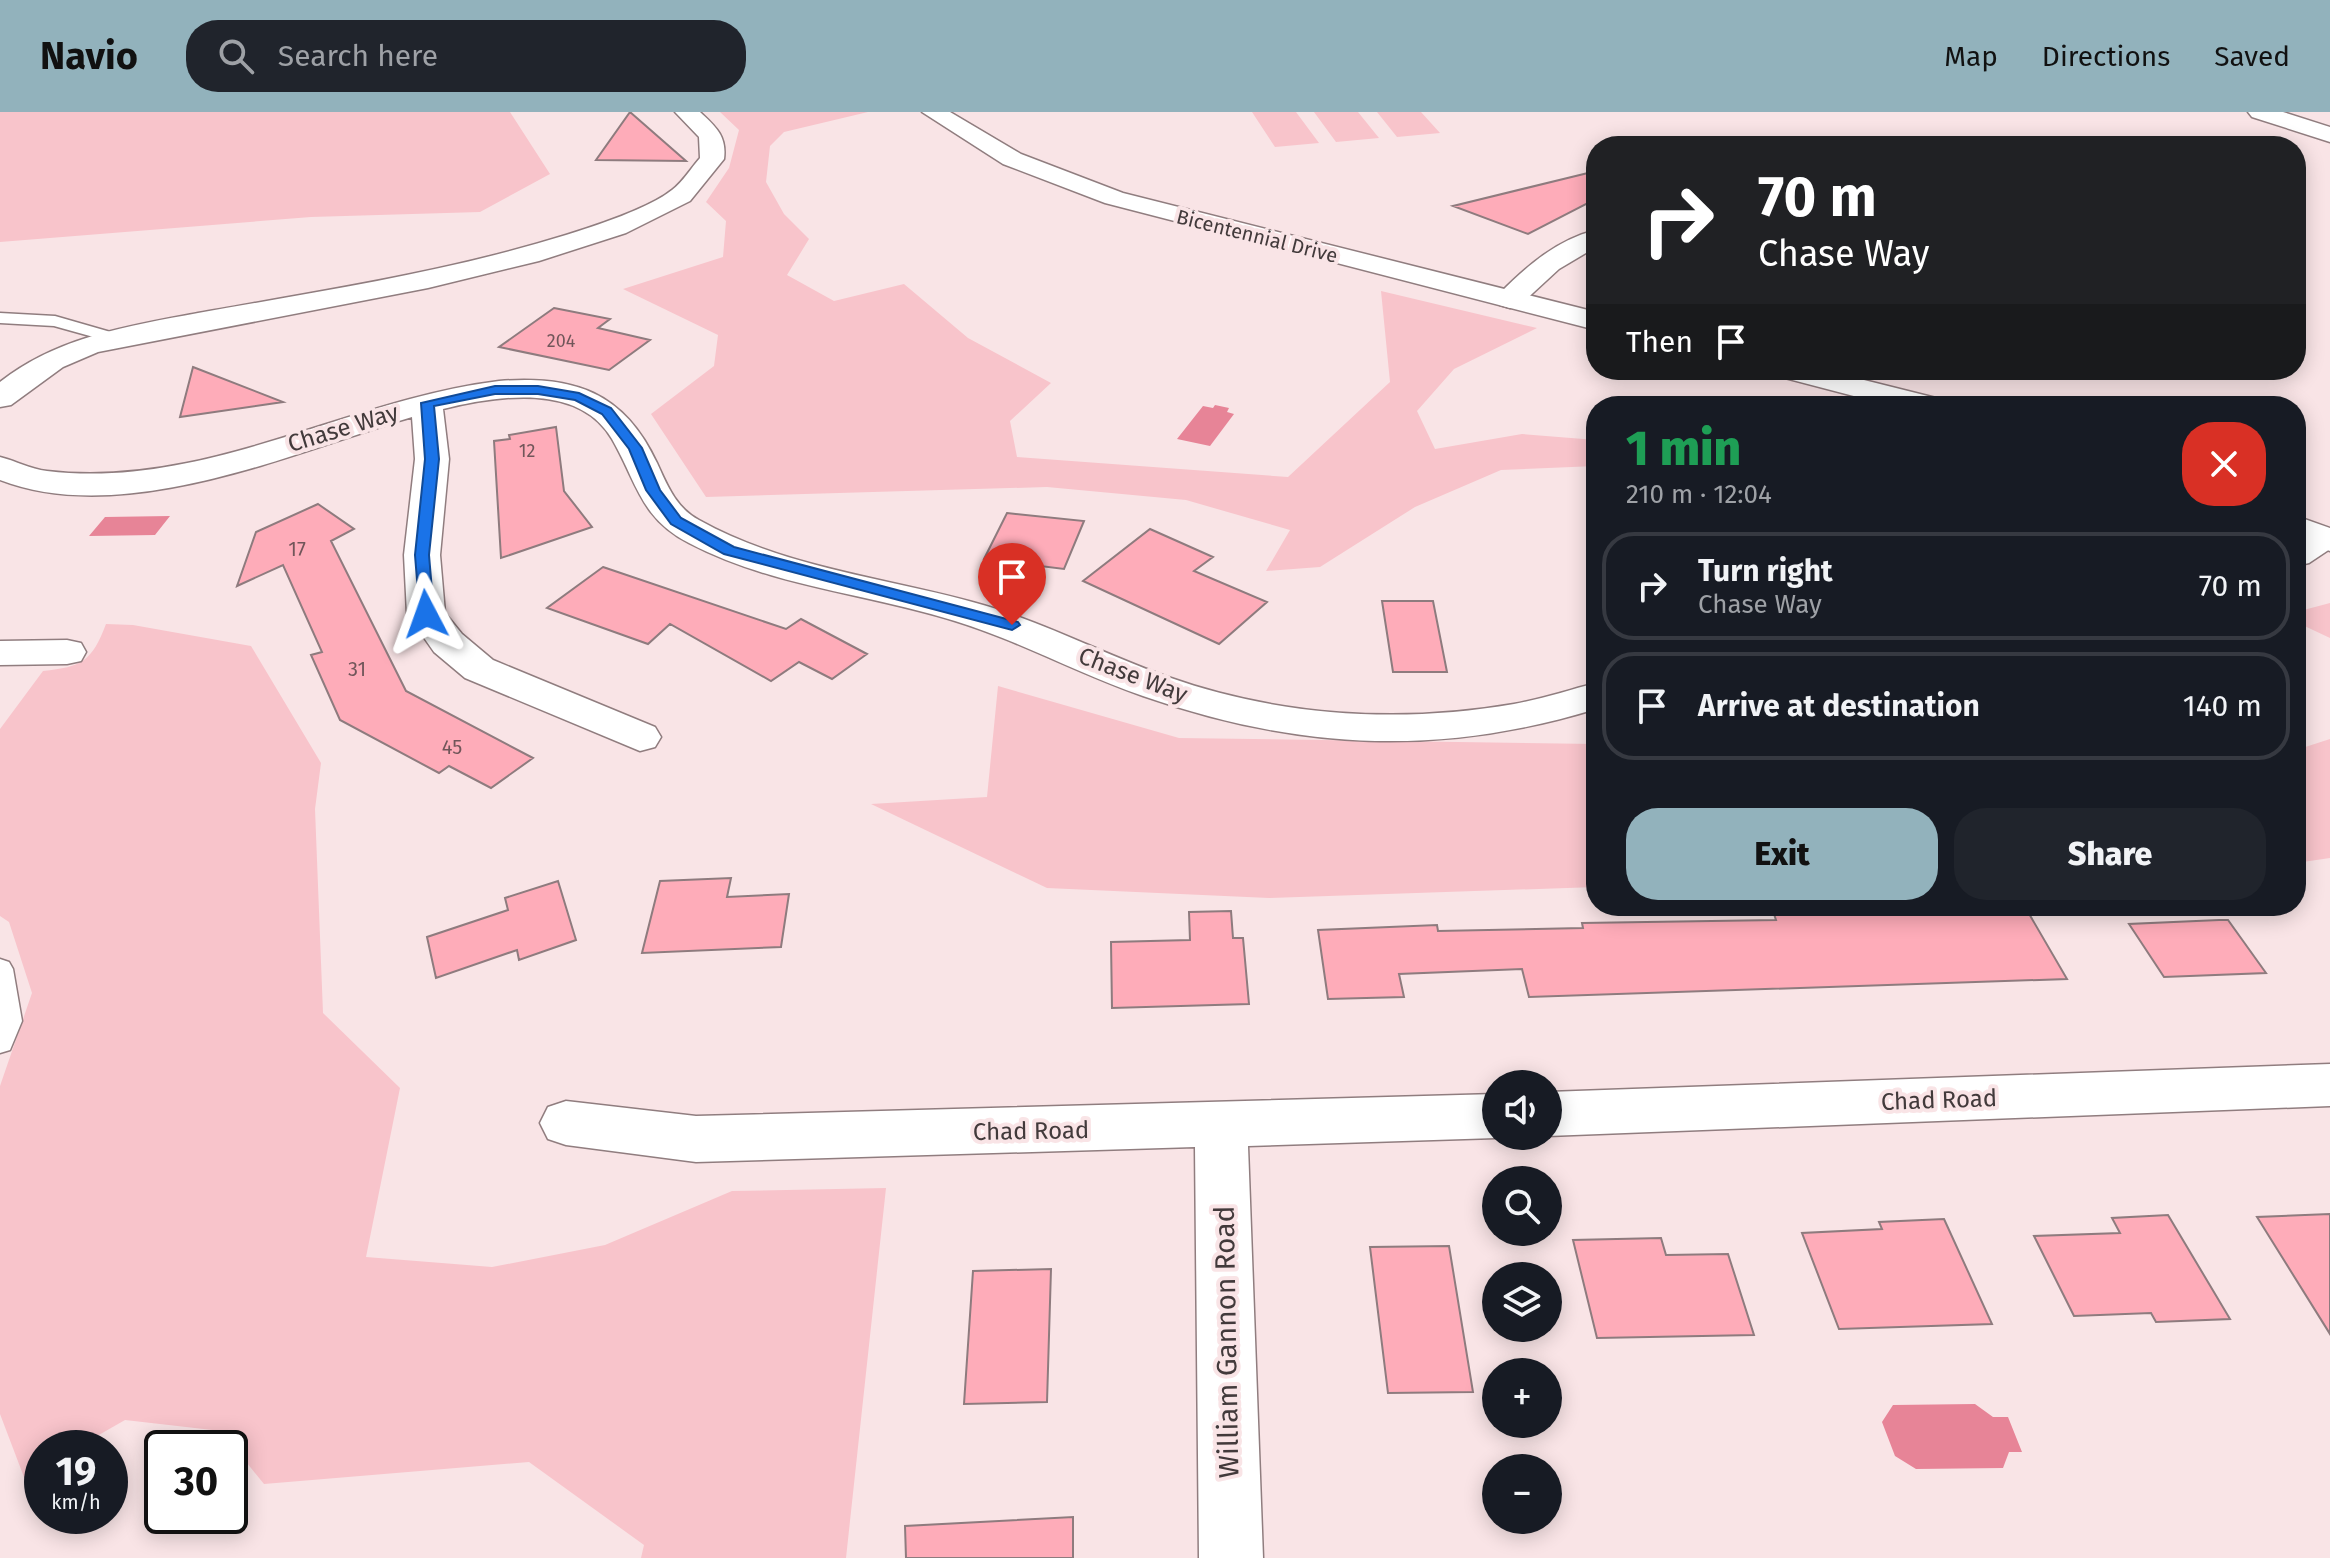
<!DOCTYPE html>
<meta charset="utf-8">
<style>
body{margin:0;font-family:"Fira Sans",sans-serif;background:#20242c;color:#f1f3f6;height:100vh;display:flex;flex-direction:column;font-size:30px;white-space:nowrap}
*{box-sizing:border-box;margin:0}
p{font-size:26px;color:#9ea1a6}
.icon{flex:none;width:44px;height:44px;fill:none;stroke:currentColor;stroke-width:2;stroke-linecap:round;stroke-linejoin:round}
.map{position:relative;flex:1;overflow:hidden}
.side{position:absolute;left:1586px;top:284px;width:720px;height:520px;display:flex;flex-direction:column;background:#171b24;border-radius:32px;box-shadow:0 4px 20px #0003}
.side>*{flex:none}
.banner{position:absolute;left:1586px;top:24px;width:720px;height:244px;border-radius:32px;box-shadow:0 4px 20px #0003;background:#202124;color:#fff;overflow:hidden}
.buttons{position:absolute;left:1482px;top:958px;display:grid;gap:16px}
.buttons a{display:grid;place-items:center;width:80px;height:80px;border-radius:50%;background:#171b24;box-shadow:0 4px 20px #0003;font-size:40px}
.speed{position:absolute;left:24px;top:1318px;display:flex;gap:16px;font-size:40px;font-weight:700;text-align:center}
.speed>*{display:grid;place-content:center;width:104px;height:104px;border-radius:50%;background:#171b24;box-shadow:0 4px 20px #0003;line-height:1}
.speed small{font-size:20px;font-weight:400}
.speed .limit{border:4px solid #111;border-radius:12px;background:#fff;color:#111}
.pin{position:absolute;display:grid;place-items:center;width:68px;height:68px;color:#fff;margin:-82px -34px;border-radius:50% 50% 50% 0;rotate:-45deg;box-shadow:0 0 8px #0007}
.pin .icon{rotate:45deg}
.me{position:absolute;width:88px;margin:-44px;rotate:356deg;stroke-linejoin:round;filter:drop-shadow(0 0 6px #0008)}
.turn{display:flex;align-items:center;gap:28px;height:168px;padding:0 40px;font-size:36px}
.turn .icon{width:104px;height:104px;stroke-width:2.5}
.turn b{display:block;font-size:56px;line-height:68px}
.then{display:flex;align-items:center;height:76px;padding:0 40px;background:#0003;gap:16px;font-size:30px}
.round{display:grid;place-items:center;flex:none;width:84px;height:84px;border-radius:32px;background:#20242c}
.headline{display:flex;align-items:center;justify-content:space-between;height:136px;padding:0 40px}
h1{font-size:48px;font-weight:800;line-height:60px;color:#1e9e55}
.action{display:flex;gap:16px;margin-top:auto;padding:16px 40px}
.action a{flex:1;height:92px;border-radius:32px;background:#92b2bc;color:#111;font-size:32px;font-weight:800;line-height:92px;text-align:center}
.action a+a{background:#20242c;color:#f1f3f6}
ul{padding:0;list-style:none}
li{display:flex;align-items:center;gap:24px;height:108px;margin:0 16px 12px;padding:0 24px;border:4px solid #363941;border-radius:32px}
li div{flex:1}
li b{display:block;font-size:30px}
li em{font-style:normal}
header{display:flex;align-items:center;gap:48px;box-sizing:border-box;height:112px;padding:0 40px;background:#92b2bc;color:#111}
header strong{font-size:38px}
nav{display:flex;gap:44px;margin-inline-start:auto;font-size:28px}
.search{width:560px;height:72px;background:#20242c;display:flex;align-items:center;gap:20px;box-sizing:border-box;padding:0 28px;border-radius:32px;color:#9ea1a6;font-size:30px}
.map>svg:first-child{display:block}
</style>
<header>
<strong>Navio</strong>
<div class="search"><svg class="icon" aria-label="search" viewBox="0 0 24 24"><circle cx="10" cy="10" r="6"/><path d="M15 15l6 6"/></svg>Search here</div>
<nav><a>Map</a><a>Directions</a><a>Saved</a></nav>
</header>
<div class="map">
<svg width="2330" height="1446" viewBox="0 0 2330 1446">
<rect width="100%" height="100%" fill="#f9e4e6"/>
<!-- green -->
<path fill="#f8c4cb" d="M0,0H510L550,62L480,100L311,105L0,130Z
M720,0H868L784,20L770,34L766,70L784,102L809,127L787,163L834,189L904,172L968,226L1051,271L1010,309L1017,345L1288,365L1390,270L1381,179L1537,216L1454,257L1417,299L1435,337L1522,322L1596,328V354L1501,358L1415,395L1320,455L1266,459L1290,418L1186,388L1047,375L706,385L651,302L714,254L718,223L623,177L723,145L726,109L706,90L729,56L739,18Z
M1252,0H1296L1319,31L1275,35Z
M1314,0H1358L1379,26L1336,30Z
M1377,0H1421L1440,21L1397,25Z
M2330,491V526L2296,510V500Z
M106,512L133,513L251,534L321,651L315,697L323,901L400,976L366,1145L492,1155L605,1133L732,1079L886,1076L846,1446H641L644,1433L529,1350L264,1372L221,1319L125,1308L76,1336H42V1395L38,1402L0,1302V974L32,881L9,810L0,804V617L43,559C82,555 92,549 106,512Z
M998,574L1179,626L1596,632V775L1269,786L1047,776L871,692L987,685Z
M2330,627V746L2296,751V638Z"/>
<!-- water -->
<path fill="#e78497" d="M1215,293L1229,296L1227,300L1234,302L1210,334L1177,327L1203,294L1213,296Z
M170,404L155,423L89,424L105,405Z
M1975,1292L1993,1305H2008L2022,1340H2009L2003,1356L1916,1357L1895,1344L1882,1310L1893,1293Z"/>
<!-- building -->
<path fill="#feacb9" stroke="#8e7b7e" stroke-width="2" d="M630,0L686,49L596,48Z
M1596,59V87L1528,122L1453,94Z
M554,196L610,207L598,216L650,228L609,258L499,235Z
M193,255L283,290L180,305Z
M556,315L564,379L592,415L501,446L494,329L510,327L509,323Z
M318,392L354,417L331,429L406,579L533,646L491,676L449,654L439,661L340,608L311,543L322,540L283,453L237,474L256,420Z
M1007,401L1084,409L1064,457L984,447Z
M1150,417L1213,445L1194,459L1267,490L1219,532L1083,469Z
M603,455L786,517L801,507L867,542L832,567L799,550L771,569L670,512L648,532L547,496Z
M1382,489H1433L1447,560H1393Z
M731,766L727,785L789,782L781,835L642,841L660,769Z
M558,769L576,828L519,848L517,838L436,866L427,825L508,798L505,786Z
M1947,797L1950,802L2028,800L2067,867L1529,885L1522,857L1399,862L1404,885L1328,887L1318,818L1437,813L1438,819L1583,816L1582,811L1776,808L1774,802Z
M1231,799L1233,826H1243L1249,892L1112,896L1111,830L1190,828L1189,800Z
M2219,808H2228L2266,861L2164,865L2129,812Z
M2330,1102V1222L2257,1105Z
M2168,1103L2230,1207L2156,1210L2151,1201L2074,1204L2034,1124L2120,1121L2112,1106Z
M1944,1107L1992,1212L1839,1217L1802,1121L1882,1117L1879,1110Z
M1661,1126L1666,1143L1728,1142L1754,1223L1597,1226L1573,1128Z
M1449,1134L1473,1280L1388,1281L1370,1135Z
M1051,1157L1047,1290L964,1292L973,1159Z
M1073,1405V1446H906L905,1414Z"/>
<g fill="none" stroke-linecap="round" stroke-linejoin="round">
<!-- lane casing -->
<g stroke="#907d7f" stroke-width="3">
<path id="lane" d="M0,201L55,204L121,223L123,226L115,231L54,214L0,211Z
M0,847L9,850L13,857L22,909L10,938L0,941Z"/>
</g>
<!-- street casing -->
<g stroke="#907d7f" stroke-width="3">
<path id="street" d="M675,0H700C716,15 727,24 724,47L690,89L626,121L539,149L428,176L98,240L63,255L11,293L0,295V270C57,225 128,214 198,201C322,179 447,160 566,123C595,114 650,96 672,78C683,70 691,56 700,46L699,25Z
M1596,118V135L1559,157L1520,193L1510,196L1500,193L1496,187L1500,181C1528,153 1557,128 1596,118Z
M499,269C574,263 624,280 657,351C667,373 676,396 699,408C785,456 882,465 976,491C1042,509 1103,542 1168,565C1278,604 1399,612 1514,592C1542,587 1569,578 1596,571V597C1439,645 1298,638 1143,584C1079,562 1020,529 955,509C866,481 773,475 689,431C640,406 637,370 612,327C579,270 496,284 443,297L449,347L440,443L445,501L462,522L493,548L655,615L661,625L655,635L640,639L465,566L434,540L413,510L407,502L404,443L415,347L412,305C293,341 123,416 0,368V345C16,349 30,357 47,359C204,378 346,288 499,269Z
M2323,415L2330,417V437L2309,451L2296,454V427Z
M67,528L81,531L86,540L81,549L67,552L0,553V529Z
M2330,952V994L1548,1024V980Z
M1496,982V1024H1502L1496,1026L1248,1034L1263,1446H1199L1195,1035L696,1050L566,1033L548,1027L540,1011L548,995L566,989L696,1004Z"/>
</g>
<!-- secondary casing -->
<g stroke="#907d7f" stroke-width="3">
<path id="secondary" d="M922,0H950L1021,42L1123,81L1596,200V218L1105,91L1003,52Z
M1773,258H1824L1940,287L1945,294H1892L1777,264Z
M2296,404L2330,416V439L2296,427Z"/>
</g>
<!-- highway casing -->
<g stroke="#907d7f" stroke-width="3">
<path id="highway" d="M2248,0H2283L2330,15V30L2252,5Z"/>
</g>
<!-- lane -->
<use href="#lane" fill="#fff" fill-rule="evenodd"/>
<!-- street -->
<use href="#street" fill="#fff" fill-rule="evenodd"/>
<!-- secondary -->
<use href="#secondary" fill="#fff" fill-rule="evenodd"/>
<!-- highway -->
<use href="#highway" fill="#fff" fill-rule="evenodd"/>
</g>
<!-- route -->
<path fill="#1a73e8" stroke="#114b97" stroke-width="2" d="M495,274H538L579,281L611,296L642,336L660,378L681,406L734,435L1018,510L1020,513L1012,518L724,442L671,412L646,378L629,337L602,302L575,288L538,282H495L434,294L439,347L429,443L434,502L431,505H420L415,443L425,347L421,291Z"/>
<g text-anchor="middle" stroke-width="8" stroke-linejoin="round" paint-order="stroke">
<!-- far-number labels -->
<g font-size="18" fill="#71565a">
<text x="561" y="235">204</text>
<text x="527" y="345">12</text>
</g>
<!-- far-street labels -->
<g font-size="20" fill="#423a3b" stroke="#f9e4e6">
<text transform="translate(1257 124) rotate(14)" y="7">Bicentennial Drive</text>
</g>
<!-- number labels -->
<g font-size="20" fill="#71565a">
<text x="297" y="444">17</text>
<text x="357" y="564">31</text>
<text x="452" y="642">45</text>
</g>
<!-- street labels -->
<g font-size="24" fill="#423a3b" stroke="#f9e4e6">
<text transform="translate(343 316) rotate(-17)" y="8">Chase Way</text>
<text transform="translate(1133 563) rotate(21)" y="8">Chase Way</text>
<text transform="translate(1939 988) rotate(-2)" y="8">Chad Road</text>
<text transform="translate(1031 1019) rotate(-1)" y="8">Chad Road</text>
</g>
<!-- near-street labels -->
<g font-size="28" fill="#423a3b" stroke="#f9e4e6">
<text transform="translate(1226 1230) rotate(-91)" y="10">William Gannon Road</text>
</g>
</g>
</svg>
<div class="buttons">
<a><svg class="icon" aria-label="sound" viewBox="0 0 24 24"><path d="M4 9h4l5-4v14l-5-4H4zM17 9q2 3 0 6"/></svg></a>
<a><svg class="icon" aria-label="search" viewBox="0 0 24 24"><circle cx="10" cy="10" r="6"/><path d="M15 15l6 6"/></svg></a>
<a><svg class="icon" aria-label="layers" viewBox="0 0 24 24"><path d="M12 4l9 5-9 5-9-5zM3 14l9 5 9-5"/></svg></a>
<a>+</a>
<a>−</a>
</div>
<div class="speed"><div>19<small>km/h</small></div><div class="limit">30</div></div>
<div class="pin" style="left:1012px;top:513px;background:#d93025"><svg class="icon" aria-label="arrive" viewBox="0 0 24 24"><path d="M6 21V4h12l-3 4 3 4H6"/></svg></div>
<svg class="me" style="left:426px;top:502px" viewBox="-20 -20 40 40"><path d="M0-17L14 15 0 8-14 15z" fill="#1a73e8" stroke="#fff" stroke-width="4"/></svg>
<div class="banner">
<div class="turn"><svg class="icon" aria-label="right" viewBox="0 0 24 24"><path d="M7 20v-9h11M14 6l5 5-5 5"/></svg><div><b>70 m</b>Chase Way</div></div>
<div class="then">Then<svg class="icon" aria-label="arrive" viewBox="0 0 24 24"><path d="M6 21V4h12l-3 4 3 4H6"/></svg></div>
</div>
<section class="side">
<div class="headline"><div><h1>1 min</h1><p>210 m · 12:04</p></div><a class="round" style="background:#d93025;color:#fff"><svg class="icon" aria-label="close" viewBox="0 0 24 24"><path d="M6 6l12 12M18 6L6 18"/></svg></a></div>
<ul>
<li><svg class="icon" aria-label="right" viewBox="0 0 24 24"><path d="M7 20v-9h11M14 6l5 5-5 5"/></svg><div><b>Turn right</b><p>Chase Way</p></div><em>70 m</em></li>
<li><svg class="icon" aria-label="arrive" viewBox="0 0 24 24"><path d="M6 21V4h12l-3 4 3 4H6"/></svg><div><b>Arrive at destination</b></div><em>140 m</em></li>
</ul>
<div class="action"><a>Exit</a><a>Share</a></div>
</section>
</div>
